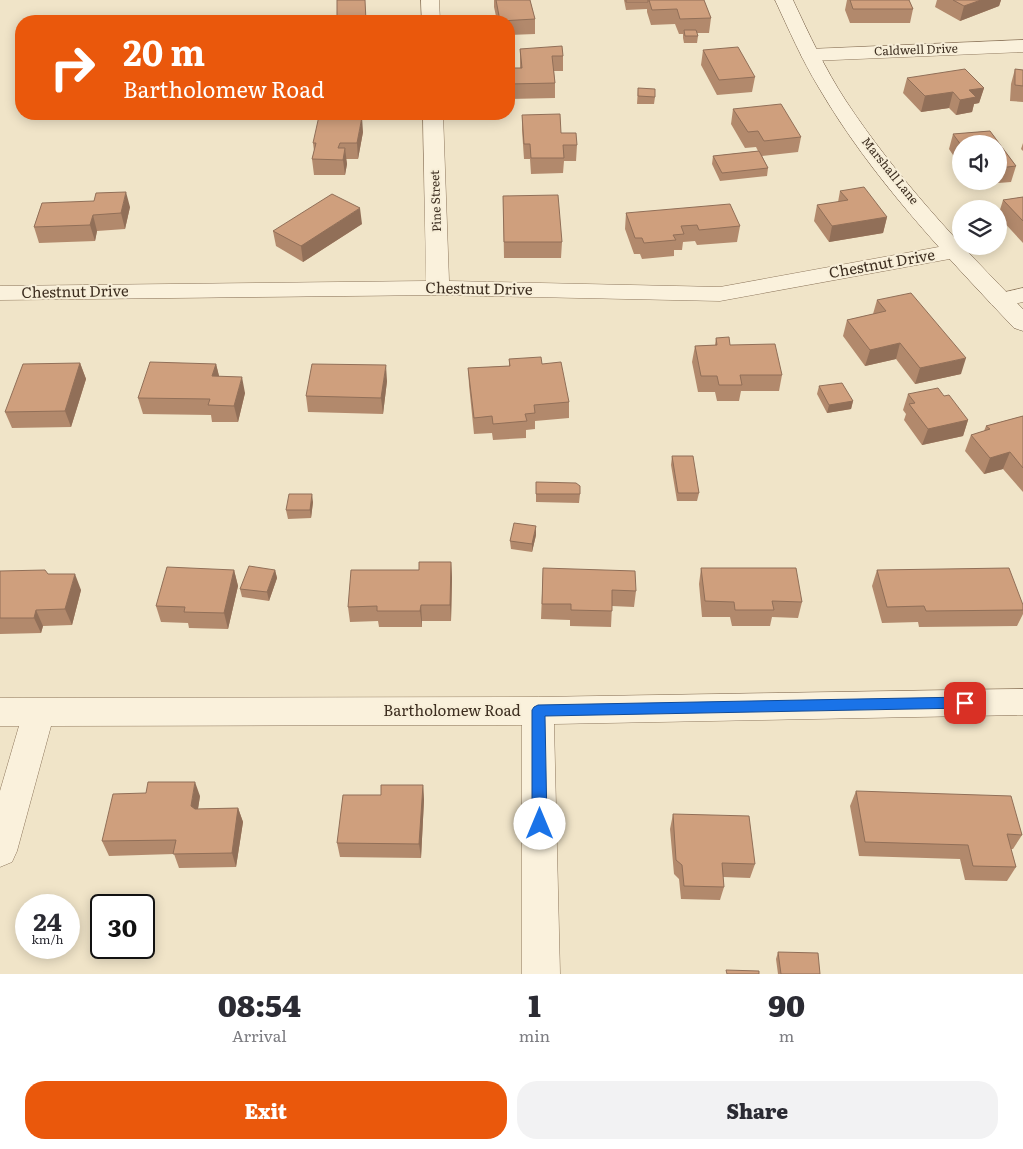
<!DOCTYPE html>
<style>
body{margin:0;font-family:Literata,serif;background:#f2f2f3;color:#2b2b33;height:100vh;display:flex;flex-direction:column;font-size:19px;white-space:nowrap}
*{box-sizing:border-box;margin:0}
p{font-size:16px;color:#7c7c81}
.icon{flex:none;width:28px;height:28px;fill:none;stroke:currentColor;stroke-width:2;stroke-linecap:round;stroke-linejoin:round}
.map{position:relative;height:974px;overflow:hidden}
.details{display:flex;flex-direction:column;background:#fff;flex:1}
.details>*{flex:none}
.top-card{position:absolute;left:15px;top:15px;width:500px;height:105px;border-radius:20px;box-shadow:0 2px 12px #0003;background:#ea580c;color:#fff;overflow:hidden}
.controls{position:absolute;left:952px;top:135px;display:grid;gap:10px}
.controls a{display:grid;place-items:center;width:55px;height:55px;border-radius:50%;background:#fff;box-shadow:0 2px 12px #0003;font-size:25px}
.speed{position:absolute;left:15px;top:894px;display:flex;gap:10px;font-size:25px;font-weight:700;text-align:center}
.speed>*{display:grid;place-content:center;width:65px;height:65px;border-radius:50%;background:#fff;box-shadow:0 2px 12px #0003;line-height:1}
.speed small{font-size:12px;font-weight:400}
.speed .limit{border:2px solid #111;border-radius:8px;background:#fff;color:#111}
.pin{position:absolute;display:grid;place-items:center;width:42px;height:42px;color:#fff;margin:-21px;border-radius:10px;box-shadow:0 2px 8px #0006}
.me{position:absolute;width:55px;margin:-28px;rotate:0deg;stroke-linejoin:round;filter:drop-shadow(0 0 4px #0008)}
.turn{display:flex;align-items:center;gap:18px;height:105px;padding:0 25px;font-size:22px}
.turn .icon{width:65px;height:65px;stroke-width:2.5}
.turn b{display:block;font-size:35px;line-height:42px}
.eta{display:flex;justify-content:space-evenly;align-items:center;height:85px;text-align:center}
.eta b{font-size:30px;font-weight:800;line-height:35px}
.action{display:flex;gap:10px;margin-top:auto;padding:10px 25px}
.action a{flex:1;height:58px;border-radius:20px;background:#ea580c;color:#fff;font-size:20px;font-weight:800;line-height:58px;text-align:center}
.action a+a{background:#f2f2f3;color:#2b2b33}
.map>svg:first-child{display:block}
</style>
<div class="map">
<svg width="1023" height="974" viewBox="0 0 1023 974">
<rect width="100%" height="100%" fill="#f0e4c8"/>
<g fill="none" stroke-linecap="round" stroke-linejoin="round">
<!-- street casing -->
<g stroke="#8d765c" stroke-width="1">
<path id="street" d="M421,0H439L440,21H422Z
M1023,40V52L810,61L803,59L801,55L803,51L810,49Z
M423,114H443L449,281L720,287L955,244L963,246L966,251L963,256L955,258L720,301L438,295L0,300V286L426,281Z
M1023,288V302L1000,307L992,305L988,300L992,295Z
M1023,689V715L554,724L560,974H522V725L51,726L17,851L12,862L0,867V791L19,726H0V698L538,697Z"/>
</g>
<!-- secondary casing -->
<g stroke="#6f573f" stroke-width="1">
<path id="secondary" d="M775,0H793C809,34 825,69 846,101C897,178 959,244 1023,309V331L1014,328C944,254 871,177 819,88C802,60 789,30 775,0Z"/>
</g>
<!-- street -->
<use href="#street" fill="#faf1dc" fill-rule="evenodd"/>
<!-- secondary -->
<use href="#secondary" fill="#faf1dc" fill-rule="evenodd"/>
</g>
<!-- wall -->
<path fill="#b2896c" d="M494,0H530L535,19V34L509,35V21H497L494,7Z
M624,0H704L711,18L709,33H697L698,36L697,43H684L683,38V34H679L675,24L651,25L647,12V9L626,10Z
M847,0H909L913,9L910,23H850L845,10Z
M937,0H1001L999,6L960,21L935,7Z
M520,49L563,56V71H554L555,83V98L509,99V68H520Z
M703,50L755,77L752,92L717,95L701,65Z
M1015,69L1023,70V102L1010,101L1011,84Z
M907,78L984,88L979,103L974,104L972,112L956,115L949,108L921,112L903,93Z
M638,88L655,97L654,104H637Z
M733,109L801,137L798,152L762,156L768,168L767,176L720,181L712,164L713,156L758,151L756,147L745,148L731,124Z
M522,115L561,133L577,145L576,161H564L563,173L531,174L530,159H524L522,130Z
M990,131L1016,166L1011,182L973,185L971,181H999V144H961V167L949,149L953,134Z
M363,132L358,159H346L347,164L345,175H314L312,159L314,151L313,143Z
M1023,143V151L1021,149Z
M840,191L887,217L883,233L829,242L814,221L817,205L838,202Z
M503,196L562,242L561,258H504Z
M1023,197V243L999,217V213L1003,200Z
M42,203L130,207L125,229L97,231L95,241L39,243L34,227Z
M626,213L740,226L737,242L697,245L695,241L683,242L682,250H674V256L642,259L640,254H634L625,229Z
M362,224L303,262L276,246L273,231Z
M877,300L961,374L915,384L896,359L865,366L843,336L847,320L873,314Z
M716,338L730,345L782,375L779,391H741L739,401H717L715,392H698L692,362L695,346L715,345Z
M509,359L542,364L569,402V418L535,421V429L526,430V438L493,440L492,433L474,434L469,385L468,368L509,366Z
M80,363L86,379L71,427L12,428L5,412Z
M216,364L219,376L245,393L238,422H212L211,415L143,414L138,398Z
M387,381L383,414L308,412L306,396Z
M819,386L853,401L851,409L827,413L817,394Z
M908,394L944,396L968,420L963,436L922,445L904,420L906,414L903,410Z
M1023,416V492L1003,469L984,474L965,451L971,435L984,431L986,426Z
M672,456L699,493L697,501H677L671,465Z
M536,482L580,494L579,503L536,502Z
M313,502L311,518L288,519L286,510Z
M536,535L532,552L511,549L510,541Z
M451,562L452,578L451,621H422V627H379L378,621L350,622L348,607L419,570Z
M543,568L636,591L634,607L612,606L611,627L570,626V620L541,619Z
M701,568L802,602L798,618L772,617L770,626H732L730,617H702L699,584Z
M234,570L238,586L228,629L189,628L188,623L161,622L156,606Z
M275,570L277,578L269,601L242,597L240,589Z
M877,570L1023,605V614L1017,626L919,627L918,622L882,623L872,586Z
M0,571L48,574L81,590L72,625L43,626L41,633L0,634Z
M423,785L424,800L421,858L340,857L337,843L381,795Z
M856,791L1022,835L1013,849H1011L1016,867L1007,881L965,880L960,859L859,856L850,806Z
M200,796L198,809L238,808L243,822L236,867L179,868L174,854L109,856L102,841Z
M673,814L755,864L750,878L723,877L724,887L720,900L681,899L679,879L674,874L670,829Z
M778,952L820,974H778L776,959Z"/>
<!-- shaded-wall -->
<path fill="#916f58" d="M981,0H1001L999,6L960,21L964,6Z
M984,88L979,103L974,104L972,112L956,115L960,100L969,90Z
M953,92L949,108L921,112L925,96Z
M362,117L363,132L358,159L357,143Z
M345,148L347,164L345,175L343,160Z
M126,192L130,207L125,229L121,213Z
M360,208L362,224L303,262L301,246Z
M93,215L97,231L95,241L90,225Z
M887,217L883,233L829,242L832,226Z
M900,343L896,359L865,366L870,350Z
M966,358L961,374L915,384L920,368Z
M80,363L86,379L71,427L65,411Z
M216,364L220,380L212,376Z
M386,365L387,381L383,414L381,398Z
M242,377L245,393L238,422L234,406Z
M853,401L851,409L827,413L829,405Z
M968,420L963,436L922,445L928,429Z
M1010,452L1003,469L984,474L990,458Z
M312,494L313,502L311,518L310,510Z
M536,526V535L532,552V544Z
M451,562L452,578L451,621L450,605Z
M234,570L238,586L228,629L224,613Z
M275,570L277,578L269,601L267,592Z
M75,574L81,590L72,625L65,609Z
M421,605L422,621V627L420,611Z
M36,610L43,626L41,633L34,618Z
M195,782L200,796L196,821L191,806Z
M423,785L424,800L421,858L419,844Z
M238,808L243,822L236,867L232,853Z"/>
<!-- building -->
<path fill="#cf9f7d" stroke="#916f58" d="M337,0H365L366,21H337Z
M496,0H530L535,19L500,21Z
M626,0H648V2H626Z
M649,0H704L711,18L680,19L677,9L652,10Z
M850,0H909L913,9H853Z
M953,0H981L964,6Z
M684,30H696L698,36H685Z
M562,46L563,56H552L555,83L509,84V68H522L520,49Z
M738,47L755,77L719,80L703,50Z
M965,69L984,88L969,90L976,97L960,100L953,92L925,96L907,78Z
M1015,69L1023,70V86L1015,85Z
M638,88L655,89V97L638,96Z
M781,104L801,137L764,141L758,131L748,132L733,109Z
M560,114L561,133H576L577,145H563L564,158H531L530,144H524L522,115Z
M319,116L362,117L357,143H340L338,148H345L343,160L312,159L316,143H313Z
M990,131L1016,166L999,168V144H961V145L953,134Z
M759,151L768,168L722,173L713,156Z
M864,187L887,217L832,226L817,205L848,200L840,191Z
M126,192L121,213L93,215L90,225L34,227L42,203L94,201L96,193Z
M332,194L360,208L301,246L273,231Z
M558,195L562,242H504L503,196Z
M1023,197V221L1003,200Z
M730,204L740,226L699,230L697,225L681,226L684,234L673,235L676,240L644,243L642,238H635L626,213Z
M911,293L966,358L920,368L900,343L870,350L847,320L886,311L877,300Z
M729,337L730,345L775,344L782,375H740L742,385H719L717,376H701L695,346L717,345L716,338Z
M541,357L542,364L561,362L569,402L534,405L535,413L525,414L527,421L493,424L492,416L474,418L468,368L510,366L509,359Z
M150,362L216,364L212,376L242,377L234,406L208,405L210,399L138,398Z
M80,363L65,411L5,412L23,364Z
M312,364L386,365L381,398L306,396Z
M842,383L853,401L829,405L819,386Z
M938,388L944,396L949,395L968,420L928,429L909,404L915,403L908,394Z
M1023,416V468L1010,452L990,458L971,435L990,429L986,426Z
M672,456H693L699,493H678Z
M536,482L576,483L580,486V494H536Z
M289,494H312L310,510H286Z
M514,523L536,526L532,544L510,541Z
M419,562H451L450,605H421L420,611H377V606L348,607L351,570H419Z
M249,566L275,570L267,592L240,589Z
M167,567L234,570L224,613L184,612L185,607L156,606Z
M543,568L635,571L636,591L612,590V611L571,610V604H542Z
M701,568H796L802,602L772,601L774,610H735L734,602L705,601Z
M1009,568L1023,605V610L926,611L924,606L887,607L877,570Z
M45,570L48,574H75L65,609L36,610L34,618H0V571Z
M148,782H195L191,806L195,809L238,808L232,853L173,854L176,840L102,841L113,794L146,793Z
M381,785H423L419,844L337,843L343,795H381Z
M856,791L1011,796L1022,835L1007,834L1016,867L973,866L968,845L865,842Z
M673,814L749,816L755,864L722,863L724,887L684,886L682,865L676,860Z
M778,952L818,953L820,974H781Z
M726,970L759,971V974H727Z"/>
<!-- route -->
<path fill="#1a73e8" stroke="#114b97" d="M965,697L970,699L972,703L970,707L965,708L545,716L547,824L545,828L540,830L534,828L532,824V710L534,707L538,705Z"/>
<g text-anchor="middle" stroke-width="4" stroke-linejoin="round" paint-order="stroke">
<!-- far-street labels -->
<g font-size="12" fill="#3d2e20" stroke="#f7eed8">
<text transform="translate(916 50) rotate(-2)" y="4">Caldwell Drive</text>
<text transform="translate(890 171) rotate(51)" y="4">Marshall Lane</text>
<text transform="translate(436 201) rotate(-92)" y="4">Pine Street</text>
</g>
<!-- street labels -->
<g font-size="15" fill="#3d2e20" stroke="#f7eed8">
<text transform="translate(882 264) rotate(-10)" y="5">Chestnut Drive</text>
<text transform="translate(479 289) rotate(1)" y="5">Chestnut Drive</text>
<text transform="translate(75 292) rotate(-1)" y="5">Chestnut Drive</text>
<text x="452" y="716">Bartholomew Road</text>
</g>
</g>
</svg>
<div class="controls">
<a><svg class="icon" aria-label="sound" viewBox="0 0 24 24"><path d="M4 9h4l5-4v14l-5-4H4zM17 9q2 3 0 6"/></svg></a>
<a><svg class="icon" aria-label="layers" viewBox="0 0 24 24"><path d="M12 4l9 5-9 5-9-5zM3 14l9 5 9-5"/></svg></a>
</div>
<div class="speed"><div>24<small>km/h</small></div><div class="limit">30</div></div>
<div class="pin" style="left:965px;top:703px;background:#d93025"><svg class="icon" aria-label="arrive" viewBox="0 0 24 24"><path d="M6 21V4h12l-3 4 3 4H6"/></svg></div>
<svg class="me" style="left:540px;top:824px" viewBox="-20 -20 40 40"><circle r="19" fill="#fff"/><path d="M0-13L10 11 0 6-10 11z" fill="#1a73e8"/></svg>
<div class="top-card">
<div class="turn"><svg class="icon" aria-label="right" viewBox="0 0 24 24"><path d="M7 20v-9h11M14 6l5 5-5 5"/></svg><div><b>20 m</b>Bartholomew Road</div></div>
</div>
</div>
<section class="details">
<div class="eta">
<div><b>08:54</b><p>Arrival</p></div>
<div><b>1</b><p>min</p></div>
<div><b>90</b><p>m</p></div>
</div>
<div class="action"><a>Exit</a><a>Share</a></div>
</section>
